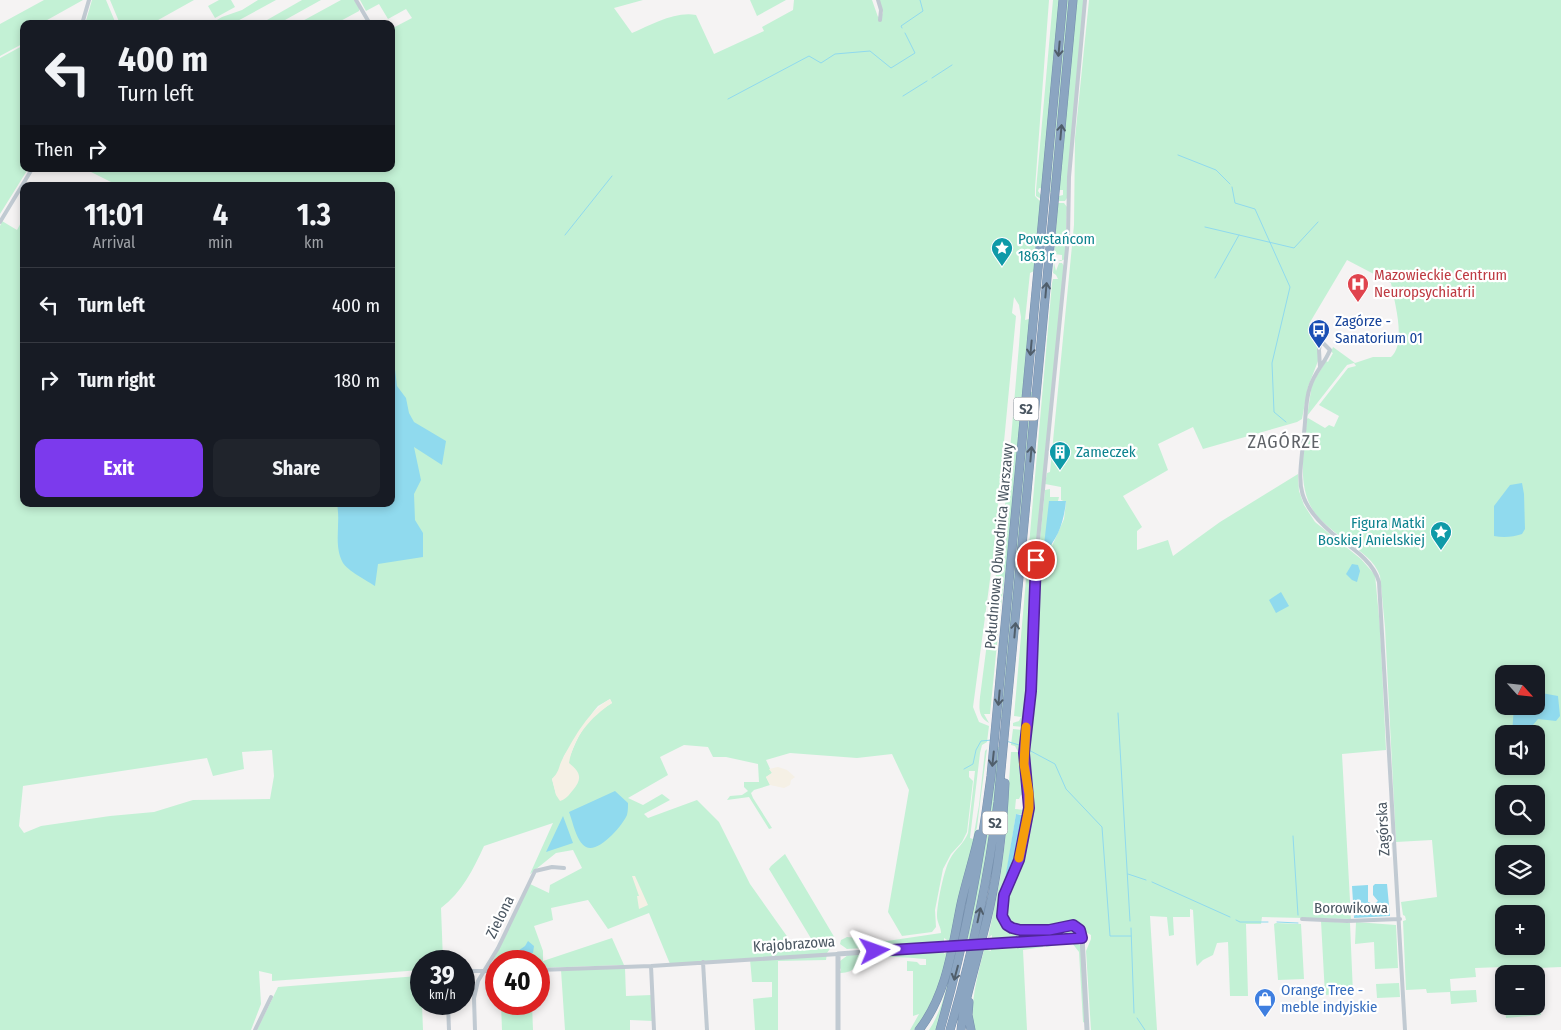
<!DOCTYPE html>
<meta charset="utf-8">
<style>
body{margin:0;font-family:"Fira Sans Condensed",sans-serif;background:#20242c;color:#f1f3f6;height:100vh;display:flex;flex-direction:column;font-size:19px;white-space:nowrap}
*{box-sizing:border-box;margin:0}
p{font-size:16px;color:#9ea1a6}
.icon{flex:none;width:28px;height:28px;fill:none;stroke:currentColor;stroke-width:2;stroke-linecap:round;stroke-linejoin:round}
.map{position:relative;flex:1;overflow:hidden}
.sheet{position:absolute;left:20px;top:182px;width:375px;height:325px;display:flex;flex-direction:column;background:#171b24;border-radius:10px;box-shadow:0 2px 8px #0003}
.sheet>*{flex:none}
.banner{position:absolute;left:20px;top:20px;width:375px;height:152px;border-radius:10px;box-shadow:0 2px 8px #0003;background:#171b24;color:#f1f3f6;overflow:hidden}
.needle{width:32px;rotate:117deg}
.fabs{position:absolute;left:1495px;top:665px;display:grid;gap:10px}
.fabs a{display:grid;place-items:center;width:50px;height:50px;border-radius:10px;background:#171b24;box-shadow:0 2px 8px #0003;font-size:25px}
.speed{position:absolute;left:410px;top:950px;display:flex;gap:10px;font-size:25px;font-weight:700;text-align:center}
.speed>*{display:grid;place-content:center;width:65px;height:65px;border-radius:50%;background:#171b24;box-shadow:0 2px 8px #0003;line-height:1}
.speed small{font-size:12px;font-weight:400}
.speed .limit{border:8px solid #d22;background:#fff;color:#111}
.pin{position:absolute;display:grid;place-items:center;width:42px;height:42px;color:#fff;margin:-21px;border:2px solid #fff;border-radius:50%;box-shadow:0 1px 5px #0007}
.me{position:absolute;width:55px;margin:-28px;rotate:86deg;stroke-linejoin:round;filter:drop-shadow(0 0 4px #0008)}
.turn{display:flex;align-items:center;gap:18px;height:105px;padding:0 15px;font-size:22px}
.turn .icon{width:65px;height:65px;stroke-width:2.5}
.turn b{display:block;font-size:35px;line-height:42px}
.then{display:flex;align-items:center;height:48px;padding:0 15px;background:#0003;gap:10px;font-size:19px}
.eta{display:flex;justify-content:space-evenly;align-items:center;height:85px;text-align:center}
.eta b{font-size:30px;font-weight:700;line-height:35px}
.cta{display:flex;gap:10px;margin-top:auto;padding:10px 15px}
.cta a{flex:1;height:58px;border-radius:10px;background:#7c3aed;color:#fff;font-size:20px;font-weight:700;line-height:58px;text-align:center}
.cta a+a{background:#20242c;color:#f1f3f6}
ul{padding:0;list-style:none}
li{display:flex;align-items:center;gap:15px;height:75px;padding:0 15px;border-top:1px solid #363941}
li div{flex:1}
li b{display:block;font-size:19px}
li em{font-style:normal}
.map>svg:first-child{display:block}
</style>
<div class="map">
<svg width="1561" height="1030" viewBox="0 0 1561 1030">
<rect width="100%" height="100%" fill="#f5f3f3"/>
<!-- green -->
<path fill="#c3f1d5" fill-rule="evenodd" d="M44,0H83L40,24H24V43L0,56V24Z
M92,0H106L116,24H85Z
M110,0H194L151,24H120Z
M219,0H231L235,7L215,18L208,6Z
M258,0H276L232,24H210L222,17L242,10Z
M302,0H321L285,20L286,24H260Z
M341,0H354L359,7V11L335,24H297Z
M360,0H643L614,8L632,33C651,25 675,11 696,15L714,54L764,31L762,27L793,10L794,0H872L878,17L883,13L878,0H1049L1035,188V196L1041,202L1034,271L1030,273L1025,320L1029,319L1034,277L1010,538L1000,614L990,714H984L989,723C978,717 979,708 980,697L1006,497L1019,345L1021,317L1019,305L1014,297L1012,313L1016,316L993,557L973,707L979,722L989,726L987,742L982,745L980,753L970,838L973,839L979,805L985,751L987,749L977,827L950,942L944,938V943L847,949L840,944L841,940L847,937L887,941L941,933C941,927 937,923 937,916C937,904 944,869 950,859C955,849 964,844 968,833L975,771H969V777L973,781L967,832L962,842L951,854L943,869L935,910L936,927L932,932L902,936L888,912L909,790L892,754L857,758L790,753L766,760L772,773L766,777L770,785L754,790L751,793L753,798L772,828L769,829L749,797L727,800L730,796L742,795L748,791L744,787V782H759L758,764L726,757H713L708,747L684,745L660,757L668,775L628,798L643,805L662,794L670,800L644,814L648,818L697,800L719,822L750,884L796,949L818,950L769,869L771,866L785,854L836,940L827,953L826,960L778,961V1030H755L753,999L772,997V982H752L750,959L670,964L649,913L608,929L588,900L551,908L553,920L534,926L543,951V961L612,938L624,965L539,968V961H496V969H489L530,884L549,893L550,885L582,868L573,850L556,853L530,874L553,823L484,846C473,870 462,892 441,908L443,961H421V970L272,981V974L259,971L261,1004L251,1030H0V226L2,221L17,230L24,217V504H391V186H112L113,183L85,169H391V29L412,18L406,9L388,19L379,4L366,11ZM610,699L612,703C606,707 600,710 595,714C574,734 567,768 556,794L552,779L559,773L564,756L593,712L598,706ZM272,750L274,776L270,799L193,800L154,812L110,816L41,826L24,833L19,826L23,786L207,758L213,776L244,769L242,752Z
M750,0H786L757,16Z
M1053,0H1060L1043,189L1039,188L1038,191L1041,195V199L1036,196V190Z
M1067,0H1069L1051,192H1050Z
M1076,0H1084L1067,198L1065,201H1059V196L1063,195V190H1059Z
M1089,0H1561V967L1539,968L1541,1015L1506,1018L1505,1006H1536V974H1504L1503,967L1475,968L1476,977L1450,979L1451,991L1476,990L1477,1002L1451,1004L1450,992L1427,993L1426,989L1406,990L1403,921L1406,920L1405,916L1403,915L1401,902L1437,897L1432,840L1396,842L1385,627L1380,576C1375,561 1361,552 1349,543C1340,536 1330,529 1322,521C1294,495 1304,453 1307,419L1308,418L1325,428L1329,425L1334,427L1339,416L1319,405L1348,368L1356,366L1354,363L1347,365L1307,416L1312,384L1326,361L1328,362L1333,353L1331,352L1333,347L1355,363L1373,357H1391C1407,343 1394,301 1391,283L1347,260L1309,324L1320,338L1318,342V361L1308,387L1302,419L1297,422L1203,449L1193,427L1158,444L1168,470L1123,496L1142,527L1137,531V550L1168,540L1173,556L1220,522L1298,474L1299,491L1304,505L1315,522L1361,559L1375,575L1380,627L1386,750L1342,754L1351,919L1262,917L1261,924H1246L1248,996H1230L1228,942L1217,943L1213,955L1203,960L1197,966L1196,963L1193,910L1190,909V917H1173L1174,935L1169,936L1167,917L1150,916L1157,1030H1091L1086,951L1091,939V935L1082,930L1078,925L1072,923L1049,928L1014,927L1007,922L1004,915L1007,893L1018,869L1022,855L1031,806L1025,759L1033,683L1038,565L1039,563H1045L1049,559L1040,560L1038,558L1045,490L1050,489V497H1059L1058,501H1049L1052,546L1064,519L1066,502L1061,500V487L1045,484L1047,473L1050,472L1074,225L1075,138ZM1504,674H1536V706H1504ZM1504,734H1536V766H1504ZM1504,794H1536V826H1504ZM1504,854H1536V886H1504ZM1504,914H1536V946H1504Z
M24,45V169H28L0,214V58Z
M1058,203H1064L1067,207L1065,259L1061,261L1058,260H1062V255L1054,254Z
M1054,263L1056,271L1059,263H1062L1064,266L1039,516L1027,705L1023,727L1013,726V723L1019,721L1021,717L1014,716L1052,283L1053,279H1058L1056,275L1053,273Z
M1031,392H1033L1003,718H1001Z
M1013,729L1022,730L1024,733L1022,759L1027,790L1026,793L1021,795L1019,799H1016L1015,809L1024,810L1023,814H1016L1006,876C1019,855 1024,825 1026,800L1022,799L1024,796L1027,797C1027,816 1023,835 1019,853C1014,870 990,911 1005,926C1021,943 1064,920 1078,930L1070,935L992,940V935L988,938L1000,879L1005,841L1011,752H1018L1015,746L1011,745Z
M998,747H1000C994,813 983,877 969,941H967L988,830Z
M1321,921L1350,923L1353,994L1325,995Z
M1356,922L1396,925L1398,968L1375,969L1374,942L1355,944Z
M1276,923L1301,924L1304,979L1278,980L1274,924Z
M1073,940L1081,946L1085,1023L1083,1022L1079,952L1072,943L1046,947L1047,942Z
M1043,943V947L1023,950L1027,1030H973C970,1001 978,974 985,946L987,950L991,951V946Z
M948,948C949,952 946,961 945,966C937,991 930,1009 914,1030H910L919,1014L913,1016V971H907V961L917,962L920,965H926V959C911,958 885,955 871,959C859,963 853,974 839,973L841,970L839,966L840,961L848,955L943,949L944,954L947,952Z
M956,948H958L936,1030H929C945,1006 949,975 956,948Z
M625,968L626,996L652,995L653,1021L630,1020V1030H565L561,970Z
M418,976V978H421L423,1030H257L278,987Z
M1399,983L1400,997L1377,998L1376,984Z
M501,1004H532L533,1030H502Z"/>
<!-- sand -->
<path fill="#f5f0e5" d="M610,699L612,703C590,718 574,736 569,763C580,772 583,778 573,790C569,795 566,799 560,801L556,795L552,779C560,771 558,767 563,758C575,736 588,712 610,699Z
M778,767L787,770L795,777L791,780L790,785L784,788L770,785L766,777L772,773L769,769Z
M632,876H635L648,905L639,909L637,896H639Z"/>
<!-- water -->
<path fill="#90daee" d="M391,359L394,361L397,386L406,398L409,413L414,422L446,441L442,465L414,447L421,480L414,494L415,520L423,533V557L378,564L375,586C367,581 347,570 343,563C333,545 341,524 337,504H391Z
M1522,483L1524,494L1525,529L1522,534C1513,537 1504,538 1494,536V506L1510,485Z
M1049,501H1066C1064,521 1058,540 1043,554Z
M1352,564L1358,565L1360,571L1357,582L1352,580L1346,574Z
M1281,592L1289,606L1276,613L1269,600Z
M1536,692L1558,696L1560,716L1556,721L1538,719L1533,725L1534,734H1512L1514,706H1536Z
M615,791L628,803C628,807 628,811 627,815C623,825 598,854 586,847C576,841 573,822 569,812Z
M1016,814L1022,815V817H1024L1013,865L1005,879Z
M563,816L573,843L546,852Z
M1375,884H1387L1390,916L1354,918L1352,886L1368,885V902L1374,904L1378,901L1373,895V886Z
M528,941L534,946L533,953H531L527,958L524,955L519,958L515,953L525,946Z"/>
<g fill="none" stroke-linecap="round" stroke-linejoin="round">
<!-- stream -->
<path stroke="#90daee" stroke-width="1" d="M902,28L901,26L923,11L920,0
M932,78L952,65
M903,96L927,81
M728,99L809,56L821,63L835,54L870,51L891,68L915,53L905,33
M1178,155L1216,170L1230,184
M1232,187L1235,203L1255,209L1290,287L1272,363L1274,412L1286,422
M1205,227L1294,248L1318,222
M565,235L612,176
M1215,278L1239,235
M1118,713L1130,921
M1006,741L1019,745
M1027,749L1055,764L1066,789L1102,827L1110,936H1131
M964,769L973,764L976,750L981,741L992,740
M1293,836L1298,915
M1128,874L1146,880
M1152,882L1230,917
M1236,920L1240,922H1268
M1277,922L1298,923
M1131,928L1134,1013
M1137,1018L1145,1030"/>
<!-- motorway casing -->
<g stroke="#7690ad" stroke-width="9">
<path id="motorway" d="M969,1002L968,1015L971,1030
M919,1030C947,994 952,948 961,904C966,881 974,858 979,834
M940,1030C964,946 980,862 991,776L1063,0
M950,1030C972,956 988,879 998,802L1073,0
M961,1030L963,1014C971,978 982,942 990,906C999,865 1003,824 1005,783"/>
</g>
<!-- minor -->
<path stroke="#c1cad2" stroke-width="4" d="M356,0L370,24
M878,0L881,10L880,20
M82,24L89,0
M0,222L32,169
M1320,367L1319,350L1320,344L1323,343L1330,350C1325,363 1314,373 1310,387C1305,401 1306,418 1304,433C1300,481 1291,498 1332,533C1350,547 1373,560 1379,582L1405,1030
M1302,919L1347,921L1400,919
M1082,937L1080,930L1073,925L1049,930L1016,929L1010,927L1005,923L1002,913L1006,889L1019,860L1029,808L1024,753L1031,691L1036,560L1068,238L1069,177L1085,0
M703,962L707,1030
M651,966L654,1030
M539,970L651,966L838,954
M464,976L471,971H496
M448,1004L449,1030
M255,1030L271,997
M475,1030L474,998L478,981L498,948L535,871L552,867L564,868"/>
<!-- tertiary -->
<path stroke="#c1cad2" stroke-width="5" d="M986,944L1082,937L1087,1030
M838,1030V954L948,946"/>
<!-- motorway -->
<use href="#motorway" stroke="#8ba5c1" stroke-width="8"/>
<!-- tertiary-bridge -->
<path stroke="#c1cad2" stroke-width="5" d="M948,946L986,944"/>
</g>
<!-- one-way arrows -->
<defs><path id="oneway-shaft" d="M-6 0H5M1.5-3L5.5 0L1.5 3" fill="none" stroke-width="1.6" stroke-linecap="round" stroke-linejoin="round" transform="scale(1.25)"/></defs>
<g stroke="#505e6b">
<use href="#oneway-shaft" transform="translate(1059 49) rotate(95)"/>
<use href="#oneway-shaft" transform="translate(1061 132) rotate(-85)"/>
<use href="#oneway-shaft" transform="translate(1046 290) rotate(-85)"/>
<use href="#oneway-shaft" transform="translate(1031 348) rotate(95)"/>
<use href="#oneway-shaft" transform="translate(1031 454) rotate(-85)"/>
<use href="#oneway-shaft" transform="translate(1015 630) rotate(-85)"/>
<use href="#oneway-shaft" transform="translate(999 698) rotate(95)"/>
<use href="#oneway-shaft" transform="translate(993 759) rotate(96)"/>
<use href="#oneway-shaft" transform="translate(979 915) rotate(-78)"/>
<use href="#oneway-shaft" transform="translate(956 973) rotate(105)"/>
</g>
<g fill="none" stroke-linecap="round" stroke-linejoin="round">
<!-- route casing -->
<g stroke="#51269a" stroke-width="12">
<path id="route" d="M875,951L1082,938L1080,930L1073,925L1049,930H1020L1012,928L1007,925L1002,916L1004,895L1019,860L1029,808L1024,753L1031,691L1036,560"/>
</g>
<!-- route -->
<use href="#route" stroke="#7c3aed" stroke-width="9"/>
<!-- slow -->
<path stroke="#f59e0b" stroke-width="9" d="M1019,858L1029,808V794L1024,764L1026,727"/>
</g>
<!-- icons -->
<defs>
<g id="sight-pin" transform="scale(1.125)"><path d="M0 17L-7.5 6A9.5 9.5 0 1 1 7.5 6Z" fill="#0f9aa8" stroke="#fff"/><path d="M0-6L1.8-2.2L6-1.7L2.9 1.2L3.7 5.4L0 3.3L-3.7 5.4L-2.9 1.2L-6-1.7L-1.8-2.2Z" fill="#fff"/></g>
<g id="hospital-pin" transform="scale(1.125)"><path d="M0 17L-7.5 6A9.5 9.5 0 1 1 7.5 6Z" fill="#e0444e" stroke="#fff"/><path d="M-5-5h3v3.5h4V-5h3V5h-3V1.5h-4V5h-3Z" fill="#fff"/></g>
<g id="bus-pin" transform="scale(1.125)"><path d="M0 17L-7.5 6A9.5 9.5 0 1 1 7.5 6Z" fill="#1a4fb4" stroke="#fff"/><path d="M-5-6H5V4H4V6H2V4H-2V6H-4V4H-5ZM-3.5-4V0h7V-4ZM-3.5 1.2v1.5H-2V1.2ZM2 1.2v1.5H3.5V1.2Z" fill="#fff"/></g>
<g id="building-pin" transform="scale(1.125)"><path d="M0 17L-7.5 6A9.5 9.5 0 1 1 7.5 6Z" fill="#0f9aa8" stroke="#fff"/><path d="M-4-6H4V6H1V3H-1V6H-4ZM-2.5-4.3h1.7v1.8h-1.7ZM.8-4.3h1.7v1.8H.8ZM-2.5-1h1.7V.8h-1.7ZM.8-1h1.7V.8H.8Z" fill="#fff"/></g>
<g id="shop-pin" transform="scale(1.125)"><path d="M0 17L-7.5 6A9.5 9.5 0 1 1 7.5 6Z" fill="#3f7fe0" stroke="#fff"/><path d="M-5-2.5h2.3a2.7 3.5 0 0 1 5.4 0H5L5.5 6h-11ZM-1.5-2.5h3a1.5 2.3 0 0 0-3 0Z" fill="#fff"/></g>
</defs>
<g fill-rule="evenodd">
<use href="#sight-pin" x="1002" y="248"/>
<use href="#hospital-pin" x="1358" y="284"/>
<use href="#bus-pin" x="1319" y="330"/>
<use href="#building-pin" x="1060" y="452"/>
<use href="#sight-pin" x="1441" y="532"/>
<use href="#shop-pin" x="1265" y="999"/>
</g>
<g text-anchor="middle" stroke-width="4.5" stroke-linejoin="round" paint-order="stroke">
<!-- shield labels -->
<g fill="#fff" stroke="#808990" stroke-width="1">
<rect x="1013.5" y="397.5" width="25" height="23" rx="4"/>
<rect x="982.5" y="811.5" width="25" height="23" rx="4"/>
</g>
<g font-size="14" font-weight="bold" fill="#4a5661">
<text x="1026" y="414">S2</text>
<text x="995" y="828">S2</text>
</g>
<!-- culture labels -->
<g font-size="15" fill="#0d838f" stroke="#fff" text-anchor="start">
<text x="1018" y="244">Powstańcom<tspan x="1018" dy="17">1863 r.</tspan></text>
<text x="1076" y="457">Zameczek</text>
<text x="1425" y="528" text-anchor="end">Figura Matki<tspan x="1425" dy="17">Boskiej Anielskiej</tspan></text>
</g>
<!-- health labels -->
<g font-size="15" fill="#be3a42" stroke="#fff" text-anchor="start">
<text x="1374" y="280">Mazowieckie Centrum<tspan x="1374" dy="17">Neuropsychiatrii</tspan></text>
</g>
<!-- transit labels -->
<g font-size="15" fill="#164399" stroke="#fff" text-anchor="start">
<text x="1335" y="326">Zagórze -<tspan x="1335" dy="17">Sanatorium 01</tspan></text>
</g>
<!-- street labels -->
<g font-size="15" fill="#4a5661" stroke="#fff">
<text transform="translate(999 546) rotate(-85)" y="5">Południowa Obwodnica Warszawy</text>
<text transform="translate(1383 829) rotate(-93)" y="5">Zagórska</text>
<text x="1351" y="913">Borowikowa</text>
<text transform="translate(500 917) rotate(-64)" y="5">Zielona</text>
<text transform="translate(794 944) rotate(-4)" y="5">Krajobrazowa</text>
</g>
<!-- shop labels -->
<g font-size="15" fill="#366cbe" stroke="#fff" text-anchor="start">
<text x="1281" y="995">Orange Tree -<tspan x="1281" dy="17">meble indyjskie</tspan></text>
</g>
<!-- quarter labels -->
<g font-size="18" letter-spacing="1" fill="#5f6368" stroke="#fff">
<text x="1284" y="448">ZAGÓRZE</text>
</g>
</g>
</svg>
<div class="fabs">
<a><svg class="needle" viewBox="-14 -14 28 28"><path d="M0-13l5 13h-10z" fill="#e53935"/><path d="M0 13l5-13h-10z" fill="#9ea1a6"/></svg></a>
<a><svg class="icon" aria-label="sound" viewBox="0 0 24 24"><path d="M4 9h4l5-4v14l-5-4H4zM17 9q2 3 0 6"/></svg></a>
<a><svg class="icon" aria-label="search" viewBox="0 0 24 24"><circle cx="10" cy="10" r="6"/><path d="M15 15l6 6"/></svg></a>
<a><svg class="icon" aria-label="layers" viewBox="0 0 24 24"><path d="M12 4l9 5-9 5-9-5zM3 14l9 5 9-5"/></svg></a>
<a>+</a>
<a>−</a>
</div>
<div class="speed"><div>39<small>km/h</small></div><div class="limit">40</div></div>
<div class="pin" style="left:1036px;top:560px;background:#d93025"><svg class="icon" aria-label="arrive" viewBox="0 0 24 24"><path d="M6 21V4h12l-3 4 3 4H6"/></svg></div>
<svg class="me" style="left:875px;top:951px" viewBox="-20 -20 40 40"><path d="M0-17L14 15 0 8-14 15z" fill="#7c3aed" stroke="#fff" stroke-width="4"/></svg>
<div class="banner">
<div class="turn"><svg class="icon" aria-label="left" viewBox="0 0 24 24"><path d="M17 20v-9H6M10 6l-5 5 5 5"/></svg><div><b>400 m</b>Turn left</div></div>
<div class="then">Then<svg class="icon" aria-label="right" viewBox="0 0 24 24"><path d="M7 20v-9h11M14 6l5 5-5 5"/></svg></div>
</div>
<section class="sheet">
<div class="eta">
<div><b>11:01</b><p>Arrival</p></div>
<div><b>4</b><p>min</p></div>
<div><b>1.3</b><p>km</p></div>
</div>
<ul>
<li><svg class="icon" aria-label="left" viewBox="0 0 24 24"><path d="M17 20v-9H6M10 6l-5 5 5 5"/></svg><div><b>Turn left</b></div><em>400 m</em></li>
<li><svg class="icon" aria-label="right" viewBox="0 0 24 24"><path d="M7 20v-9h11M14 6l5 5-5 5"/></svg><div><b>Turn right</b></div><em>180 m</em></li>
</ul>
<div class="cta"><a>Exit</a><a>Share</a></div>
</section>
</div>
